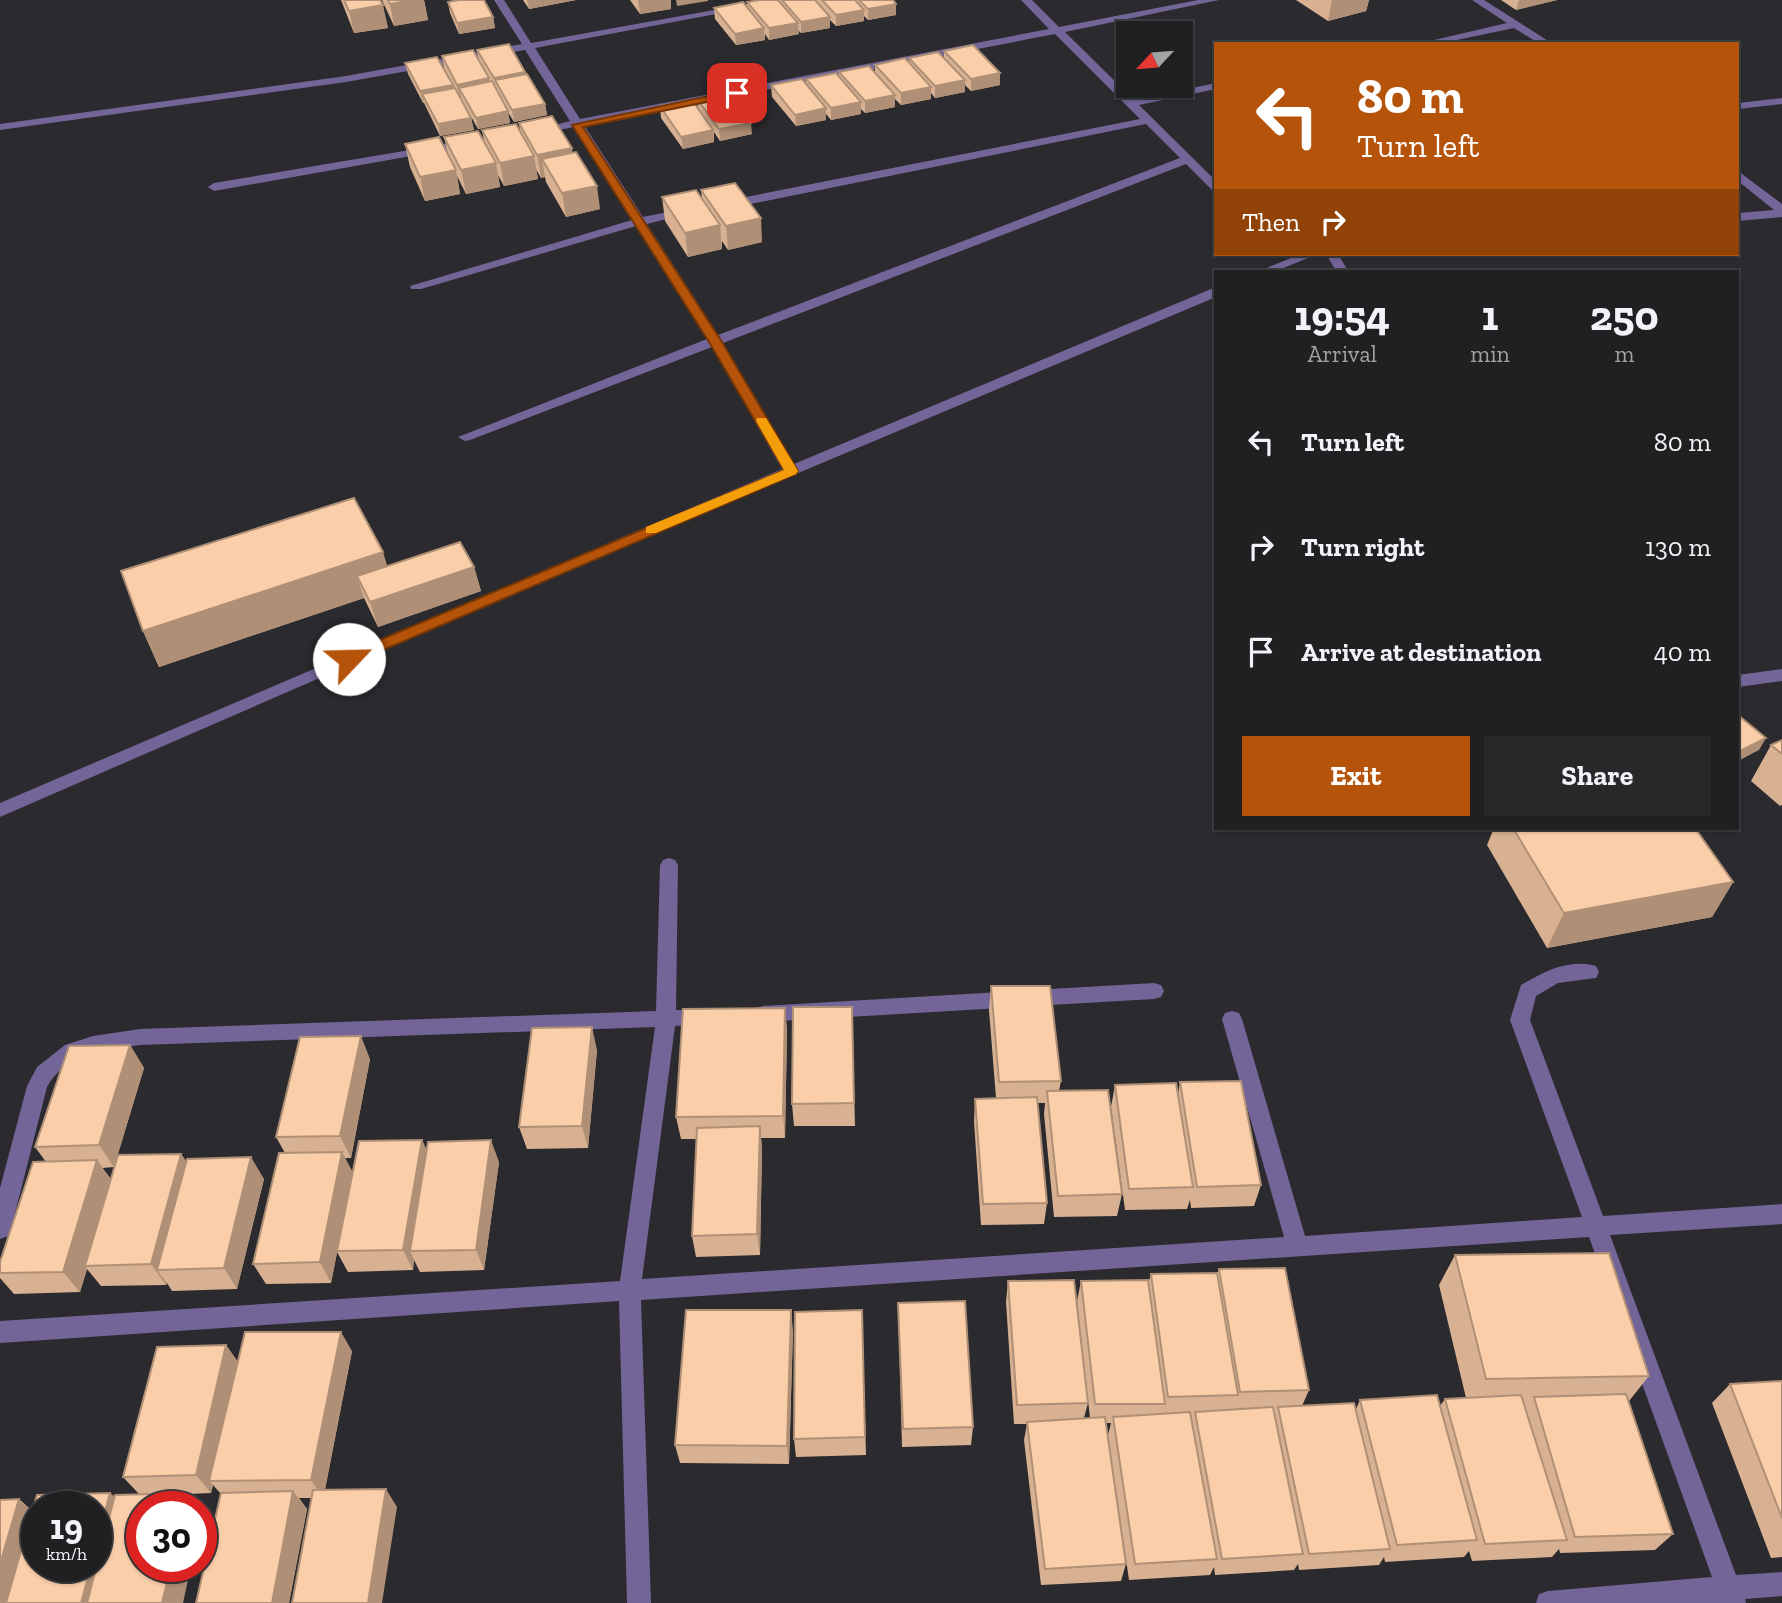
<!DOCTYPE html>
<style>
body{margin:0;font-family:"Zilla Slab",serif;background:#28282a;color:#f1f3f6;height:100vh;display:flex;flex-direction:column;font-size:26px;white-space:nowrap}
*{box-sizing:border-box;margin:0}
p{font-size:23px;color:#a2a3a5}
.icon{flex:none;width:38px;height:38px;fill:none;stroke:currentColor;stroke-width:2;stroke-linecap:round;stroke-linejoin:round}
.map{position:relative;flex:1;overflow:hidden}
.sheet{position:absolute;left:1214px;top:270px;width:525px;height:560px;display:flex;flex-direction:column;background:#202022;border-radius:0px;box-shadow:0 2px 5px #0004,0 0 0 2px #3d3e40}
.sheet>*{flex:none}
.hud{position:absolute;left:1214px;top:42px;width:525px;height:214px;border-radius:0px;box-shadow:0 2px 5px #0004,0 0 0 2px #3d3e40;background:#b45309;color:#fff;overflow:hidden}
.needle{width:46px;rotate:244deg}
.buttons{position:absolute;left:1116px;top:21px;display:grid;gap:14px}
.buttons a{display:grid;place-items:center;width:77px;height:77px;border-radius:0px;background:#202022;box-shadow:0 2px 5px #0004,0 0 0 2px #3d3e40;font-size:35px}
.speed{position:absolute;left:21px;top:1491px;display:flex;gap:14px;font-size:35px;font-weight:700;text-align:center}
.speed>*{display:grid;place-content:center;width:91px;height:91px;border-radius:50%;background:#202022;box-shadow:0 2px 5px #0004,0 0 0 2px #3d3e40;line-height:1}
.speed small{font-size:18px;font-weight:400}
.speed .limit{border:10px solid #d22;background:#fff;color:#111}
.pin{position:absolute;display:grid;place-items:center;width:60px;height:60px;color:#fff;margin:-30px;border-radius:14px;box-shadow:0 4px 10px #0006}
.me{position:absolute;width:77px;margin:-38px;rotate:66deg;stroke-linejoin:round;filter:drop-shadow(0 0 5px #0008)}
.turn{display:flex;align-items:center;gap:24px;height:147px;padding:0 28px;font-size:32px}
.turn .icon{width:91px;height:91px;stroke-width:2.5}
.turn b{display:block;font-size:49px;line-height:60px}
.then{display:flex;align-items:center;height:66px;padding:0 28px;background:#0003;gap:14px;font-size:26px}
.eta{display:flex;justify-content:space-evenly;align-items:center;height:119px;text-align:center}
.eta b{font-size:42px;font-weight:800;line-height:49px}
.primary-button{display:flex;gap:14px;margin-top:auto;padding:14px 28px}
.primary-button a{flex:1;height:80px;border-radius:0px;background:#b45309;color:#fff;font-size:28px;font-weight:800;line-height:80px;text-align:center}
.primary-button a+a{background:#28282a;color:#f1f3f6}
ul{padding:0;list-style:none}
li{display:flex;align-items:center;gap:21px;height:105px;padding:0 28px}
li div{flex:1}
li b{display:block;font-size:26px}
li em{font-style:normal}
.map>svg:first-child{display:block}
</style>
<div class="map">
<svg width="1782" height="1603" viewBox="0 0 1782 1603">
<rect width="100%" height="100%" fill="#2b2a2e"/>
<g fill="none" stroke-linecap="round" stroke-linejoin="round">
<!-- minor -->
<path fill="#736598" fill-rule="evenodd" d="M494,0H504L531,43L769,0H791L535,48L580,119L1049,29L1021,0H1032L1059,27L1198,0H1219L1065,32L1134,100L1216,83V89L1139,105L1216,181V191L1212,190L1186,164L723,343L794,464L1211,289L1216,288V297L554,576L0,817V803L782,469L712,347L470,440L465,441L458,437L707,339L636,226L421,289H411L410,286L632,220L574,127L538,134L532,131L570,121L525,50L346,82L0,130V124L346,76L522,44ZM1055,34L1140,119L726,201L720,205L726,209L1146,124L1180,158L718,335L647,224L694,212L688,208L643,217L584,125Z
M1472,0H1484L1553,44H1540L1514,28L1438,44H1417L1507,23Z
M1782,98V104L1738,109V103Z
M469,140L475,143L473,145L214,191L208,187L214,183Z
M1738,171L1782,204V217L1738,221V213L1774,210L1738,181Z
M1301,254H1318L1276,271H1259Z
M1326,254H1338L1348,271H1336Z
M1782,669V681L1738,687V675Z
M669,858L675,860L678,865L676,1010L714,1011L717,1017L714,1023L675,1026L642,1279L1284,1237L1222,1019L1225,1013L1232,1011L1239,1013L1242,1019L1305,1236L1582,1217L1510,1020L1521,985C1543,972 1569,958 1596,966L1599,972L1596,978L1558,983L1536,996L1530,1020L1603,1216L1782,1204V1224L1610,1235L1736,1575L1782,1572V1596L1745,1599L1746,1603H1536L1539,1594L1548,1591L1712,1577L1589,1237L641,1300L651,1603H627L619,1301L0,1343V1321L620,1281L655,1027L140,1045C106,1050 65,1053 47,1087L11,1229L8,1236L0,1239V1188L27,1086L37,1067L65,1045L93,1036L140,1029L656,1011L660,865L663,860Z
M1154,983L1161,985L1164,991L1161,997L1154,999L763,1022L756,1020L753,1014L756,1008L763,1006Z"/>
</g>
<!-- wall -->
<path fill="#d7b191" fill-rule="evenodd" d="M341,0H380L388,28L354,33Z
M382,0H424L428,20L394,26Z
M523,0H576L529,9Z
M630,0H671V9L640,14Z
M779,0H893L896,15L868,20L864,16V21L836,26L830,20V28L801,33L798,30L799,34L769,40L765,34V40L736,45L715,19L714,8L747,7V2Z
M1296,0H1369L1366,11L1328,21Z
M1501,0H1557L1516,10Z
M448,2L493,17L495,28L459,34L450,13Z
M477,50L525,72L526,75L545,104L547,115L514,122L508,112L510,123L478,129L461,99V96H459L444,68L442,56L479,61Z
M944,51L1000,73V85L971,91L965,85V92L935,98L931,93V99L901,105L895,99V107L865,113L861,109V114L831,120L826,114V120L796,126L772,97L771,85H806V79L839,76V72L875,73V65L909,63V58H944Z
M405,63L453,85L454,88L471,118L474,130L440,136L424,103H423L408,74Z
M697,99L752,134L720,141L714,132V142L683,149L661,118L660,106L698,109Z
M519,123L572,153L600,209L566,217L546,182L545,177L541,178L536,169L538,179L504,186L498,175L500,187L466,194L457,176L460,194L425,201L410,167L405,144L448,155L444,137L484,141L482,130L520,132Z
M701,190L762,242L728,250L722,241V249L688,257L665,221L662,197L702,199Z
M387,566L474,567L481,591L378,627L364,598L159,667L143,631Z
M1782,740V805L1780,806L1751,781L1771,745Z
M1494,828H1695L1733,882L1712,917L1547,948L1487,845Z
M991,986L1061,1081L1059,1091L1122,1194L1117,1216L1054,1217L1044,1114L1045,1103H1037L1047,1203L1044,1224L981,1225L974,1121L975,1099L996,1098L989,1010Z
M852,1007L855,1126H794L792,1104Z
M785,1008L787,1031L785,1138H761L762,1148L760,1255L696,1257L692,1236L697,1139H681L676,1117Z
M130,1045L144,1068L114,1167L102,1168L111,1179L181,1154L186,1161L264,1179L237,1289L172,1291L167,1283L166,1285L101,1286L87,1269L80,1292L14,1294L0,1278V1262L46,1162L35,1147Z
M597,1050L588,1148L527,1149L519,1127Z
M370,1059L351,1158H345L353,1173L422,1140L427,1151L499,1162L484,1270L420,1272L414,1260L413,1270L348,1272L337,1252L331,1283L266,1284L253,1264L285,1153L276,1137Z
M1180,1082L1261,1185L1254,1206L1191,1208L1190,1200L1187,1209L1125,1210L1111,1107L1115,1085L1178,1094Z
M1455,1255L1649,1376L1629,1401L1673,1534L1655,1550L1560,1553L1559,1549L1552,1557L1472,1561L1469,1551L1464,1557L1385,1562L1384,1557L1379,1565L1299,1570L1298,1564L1294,1570L1215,1575L1214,1567L1210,1575L1129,1580L1112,1464L1126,1564L1121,1581L1041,1585L1024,1440L1027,1424H1014L1006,1302L1008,1281L1088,1403L1084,1418H1090L1077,1301L1081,1281L1148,1284L1151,1274L1217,1275L1219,1269L1309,1390L1302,1406L1356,1409L1360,1400L1440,1406L1445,1399L1466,1398L1439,1285ZM1106,1423H1111L1108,1435Z
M898,1303L973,1427L971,1445L902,1447Z
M862,1310L866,1455L796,1457L794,1439Z
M793,1330L789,1464L680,1463L675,1445Z
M226,1345L238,1362L352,1351L325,1490L397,1507L312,1498H299L307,1509L289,1603H196L221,1494L213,1485L211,1493L189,1494L201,1507H142L0,1603L19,1499L32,1511L110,1493L115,1497L139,1494L123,1477Z
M1782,1381V1557L1771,1558L1712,1403L1730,1384Z"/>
<!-- shaded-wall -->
<path fill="#af9076" d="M412,0H424L428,20L394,26L390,4Z
M527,0H576L529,9Z
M638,0H671V9L640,14Z
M676,0H708V1L677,6Z
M1332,0H1369L1366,11L1328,21Z
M1519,0H1557L1516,10Z
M896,4V15L868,20V9Z
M383,5L388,28L354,33L349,11Z
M864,10V21L836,26V15Z
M493,17L495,28L459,34L457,23Z
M830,17V28L801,33V22Z
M798,23L799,34L769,40V28Z
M764,28L765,40L736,45L735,34Z
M525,72L527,83L495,80L496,90L494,78Z
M1000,73V85L971,91V79Z
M489,78L492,90L459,88L461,96H459L457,85Z
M965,80V92L935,98V86Z
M453,85L455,97L422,94L424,103H423L420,91Z
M931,87V99L901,105V93Z
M895,95V107L865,113V101Z
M861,102V114L831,120V108Z
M545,104L547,115L514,122L512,110Z
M826,108V120L796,126L795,115Z
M508,111L510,123L478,129L476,118Z
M471,118L474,130L440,136L438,124Z
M751,123L752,134L720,141L719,129Z
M713,130L714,142L683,149L681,137Z
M572,148L575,171L542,159L545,177L541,178L537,155Z
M534,156L538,179L504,186L500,163Z
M496,163L500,187L466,194L461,170Z
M456,170L460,194L425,201L420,177Z
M597,186L600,209L566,217L562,193Z
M761,218L762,242L728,250L726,226Z
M720,225L722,249L688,257L685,233Z
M383,552L394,588L357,576L364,598L159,667L143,631Z
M474,567L481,591L378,627L370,602Z
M1766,738L1759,750L1738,761V756L1740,751Z
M1733,882L1712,917L1547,948L1564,913Z
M785,1008L787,1031L785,1138L783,1116Z
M592,1027L597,1050L588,1148L582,1126Z
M361,1036L370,1059L351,1158L340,1136Z
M130,1045L144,1068L114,1167L99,1145Z
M760,1126L762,1148L760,1255L757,1234Z
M422,1140L431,1162L410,1251L414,1260L413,1270L403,1250Z
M491,1140L499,1162L484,1270L476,1250Z
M342,1152L353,1173L331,1283L320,1262Z
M181,1154L195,1175L157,1270L167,1283L166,1285L151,1264Z
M251,1157L264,1179L237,1289L224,1268Z
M97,1160L113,1182L85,1266L87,1269L80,1292L63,1272Z
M791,1310L793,1330L789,1464L787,1446Z
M341,1332L352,1351L323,1498L311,1480Z
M226,1345L240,1365L209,1481L213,1485L211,1493L196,1475Z
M386,1489L397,1507L382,1603H368Z
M293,1491L307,1509L289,1603H272Z
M110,1493L127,1510L104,1603H81L91,1566H96V1545Z
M188,1493L201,1507H185Z
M19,1499L37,1515L14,1603H0V1564Z
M201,1507L204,1510L201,1521Z
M171,1566H191L183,1603H162Z"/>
<!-- building -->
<path fill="#facea9" stroke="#af9076" stroke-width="2" d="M344,0H380L383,5L349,11Z
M388,0H412L390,4Z
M459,0H484L493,17L457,23L448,2Z
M760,0H778L798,23L769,28L747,2Z
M782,0H815L830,17L801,22Z
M822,0H855L864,10L836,15Z
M859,0H893L896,4L868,9Z
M743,2L764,28L735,34L714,8Z
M1480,41L1484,44H1469Z
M509,44L525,72L494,78L477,50Z
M973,45L1000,73L971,79L944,51Z
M473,50L489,78L457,85L442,56Z
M938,52L965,80L935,86L909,58Z
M437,57L453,85L420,91L405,63Z
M905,58L931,87L901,93L875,65Z
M869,66L895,95L865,101L839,72Z
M836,73L861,102L831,108L806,79Z
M527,74L545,104L512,110L495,80Z
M802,79L826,108L795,115L771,85Z
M492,81L508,111L476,118L459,88Z
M455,88L471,118L438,124L422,94Z
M728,92L751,123L719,129L697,99Z
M692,100L713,130L681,137L660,106Z
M552,116L572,148L537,155L519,123Z
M516,124L534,156L500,163L482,130Z
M478,131L496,163L461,170L444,137Z
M439,137L456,170L420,177L405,144Z
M576,152L597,186L562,193L542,159Z
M735,183L761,218L726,226L701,190Z
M696,190L720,225L685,233L662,197Z
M354,498L383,552L143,631L121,571Z
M460,542L474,567L370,602L357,576Z
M1738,715L1766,738L1740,751L1738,749Z
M1782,740V754L1771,745Z
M1513,828H1695L1733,882L1564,913Z
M991,986H1050L1061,1081L999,1082Z
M793,1007H852L854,1103L792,1104Z
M785,1008L783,1116L676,1117L683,1009Z
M592,1027L582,1126L519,1127L532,1028Z
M361,1036L340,1136L276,1137L300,1037Z
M130,1045L99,1145L35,1147L69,1046Z
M1241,1081L1261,1185L1197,1187L1180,1082Z
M1176,1083L1193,1187L1129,1189L1115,1085Z
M1108,1090L1122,1194L1058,1196L1047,1091Z
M1037,1097L1047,1203L983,1204L975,1099Z
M760,1126L757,1234L692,1236L697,1128Z
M422,1140L403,1250L337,1251L359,1141Z
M491,1140L476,1250L410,1251L428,1142Z
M342,1152L320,1262L253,1264L279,1153Z
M181,1154L151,1264L85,1266L118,1155Z
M251,1157L224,1268L157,1270L187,1159Z
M97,1160L63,1272L0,1273V1262L33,1162Z
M1609,1253L1649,1376L1486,1379L1455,1255Z
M1285,1268L1309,1390L1240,1392L1219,1269Z
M1217,1273L1238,1395L1168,1397L1151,1274Z
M1074,1280L1088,1403L1017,1405L1008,1281Z
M1148,1280L1165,1404H1095L1081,1281Z
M965,1301L973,1427L903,1429L898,1303Z
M686,1310H791L787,1446L675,1445Z
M862,1310L865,1437L794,1439L795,1312Z
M245,1332H341L311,1480L209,1481Z
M226,1345L196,1475L123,1477L157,1347Z
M1782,1381V1518L1730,1384Z
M1626,1394L1673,1534L1575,1537L1534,1397Z
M1437,1395L1477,1540L1397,1545L1360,1400Z
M1521,1395L1567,1540L1485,1544L1445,1399Z
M1354,1403L1390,1549L1309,1554L1278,1407Z
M1273,1407L1303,1554L1222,1559L1195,1412Z
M1190,1412L1217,1559L1135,1564L1113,1417Z
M1105,1417L1126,1564L1045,1569L1027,1422Z
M386,1489L368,1603H292L313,1490Z
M293,1491L272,1603H196L221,1493Z
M110,1493L96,1545V1507H37V1566H91L81,1603H6L37,1495Z
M188,1493L185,1507H142V1566H171L162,1603H87L115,1495Z
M19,1499L0,1564V1500Z"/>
<!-- route -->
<path fill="#b45309" stroke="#753606" stroke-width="2" d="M737,90L741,95L583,127L722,342L798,471L796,474L355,662H344V655L784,470L709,342L572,125Z"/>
<!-- slow -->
<path fill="#f59e0b" d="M757,418H766L798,471L796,474L656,533H646V527L784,470L756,421Z"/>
</svg>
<div class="buttons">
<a><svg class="needle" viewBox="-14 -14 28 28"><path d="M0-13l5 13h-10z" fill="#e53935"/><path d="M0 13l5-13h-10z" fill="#a2a3a5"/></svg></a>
</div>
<div class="speed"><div>19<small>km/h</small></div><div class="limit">30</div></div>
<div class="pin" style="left:737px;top:93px;background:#d93025"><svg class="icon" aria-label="arrive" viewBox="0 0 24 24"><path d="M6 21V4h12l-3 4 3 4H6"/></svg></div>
<svg class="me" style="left:349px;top:659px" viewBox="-20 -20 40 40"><circle r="19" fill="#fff"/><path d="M0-13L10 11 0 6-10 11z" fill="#b45309"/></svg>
<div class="hud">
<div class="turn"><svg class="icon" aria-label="left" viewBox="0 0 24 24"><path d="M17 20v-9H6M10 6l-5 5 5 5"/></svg><div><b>80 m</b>Turn left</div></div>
<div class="then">Then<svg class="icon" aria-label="right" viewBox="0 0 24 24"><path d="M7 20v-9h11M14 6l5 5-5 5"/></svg></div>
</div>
<section class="sheet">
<div class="eta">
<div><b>19:54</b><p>Arrival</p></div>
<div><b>1</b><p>min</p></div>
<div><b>250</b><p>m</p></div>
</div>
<ul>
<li><svg class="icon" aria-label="left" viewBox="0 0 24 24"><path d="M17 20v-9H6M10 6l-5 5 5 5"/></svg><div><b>Turn left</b></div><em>80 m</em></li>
<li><svg class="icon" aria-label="right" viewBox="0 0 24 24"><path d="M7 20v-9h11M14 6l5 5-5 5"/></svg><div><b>Turn right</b></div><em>130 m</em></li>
<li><svg class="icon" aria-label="arrive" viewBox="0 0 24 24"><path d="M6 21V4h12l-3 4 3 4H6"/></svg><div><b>Arrive at destination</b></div><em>40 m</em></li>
</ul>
<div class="primary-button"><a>Exit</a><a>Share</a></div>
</section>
</div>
